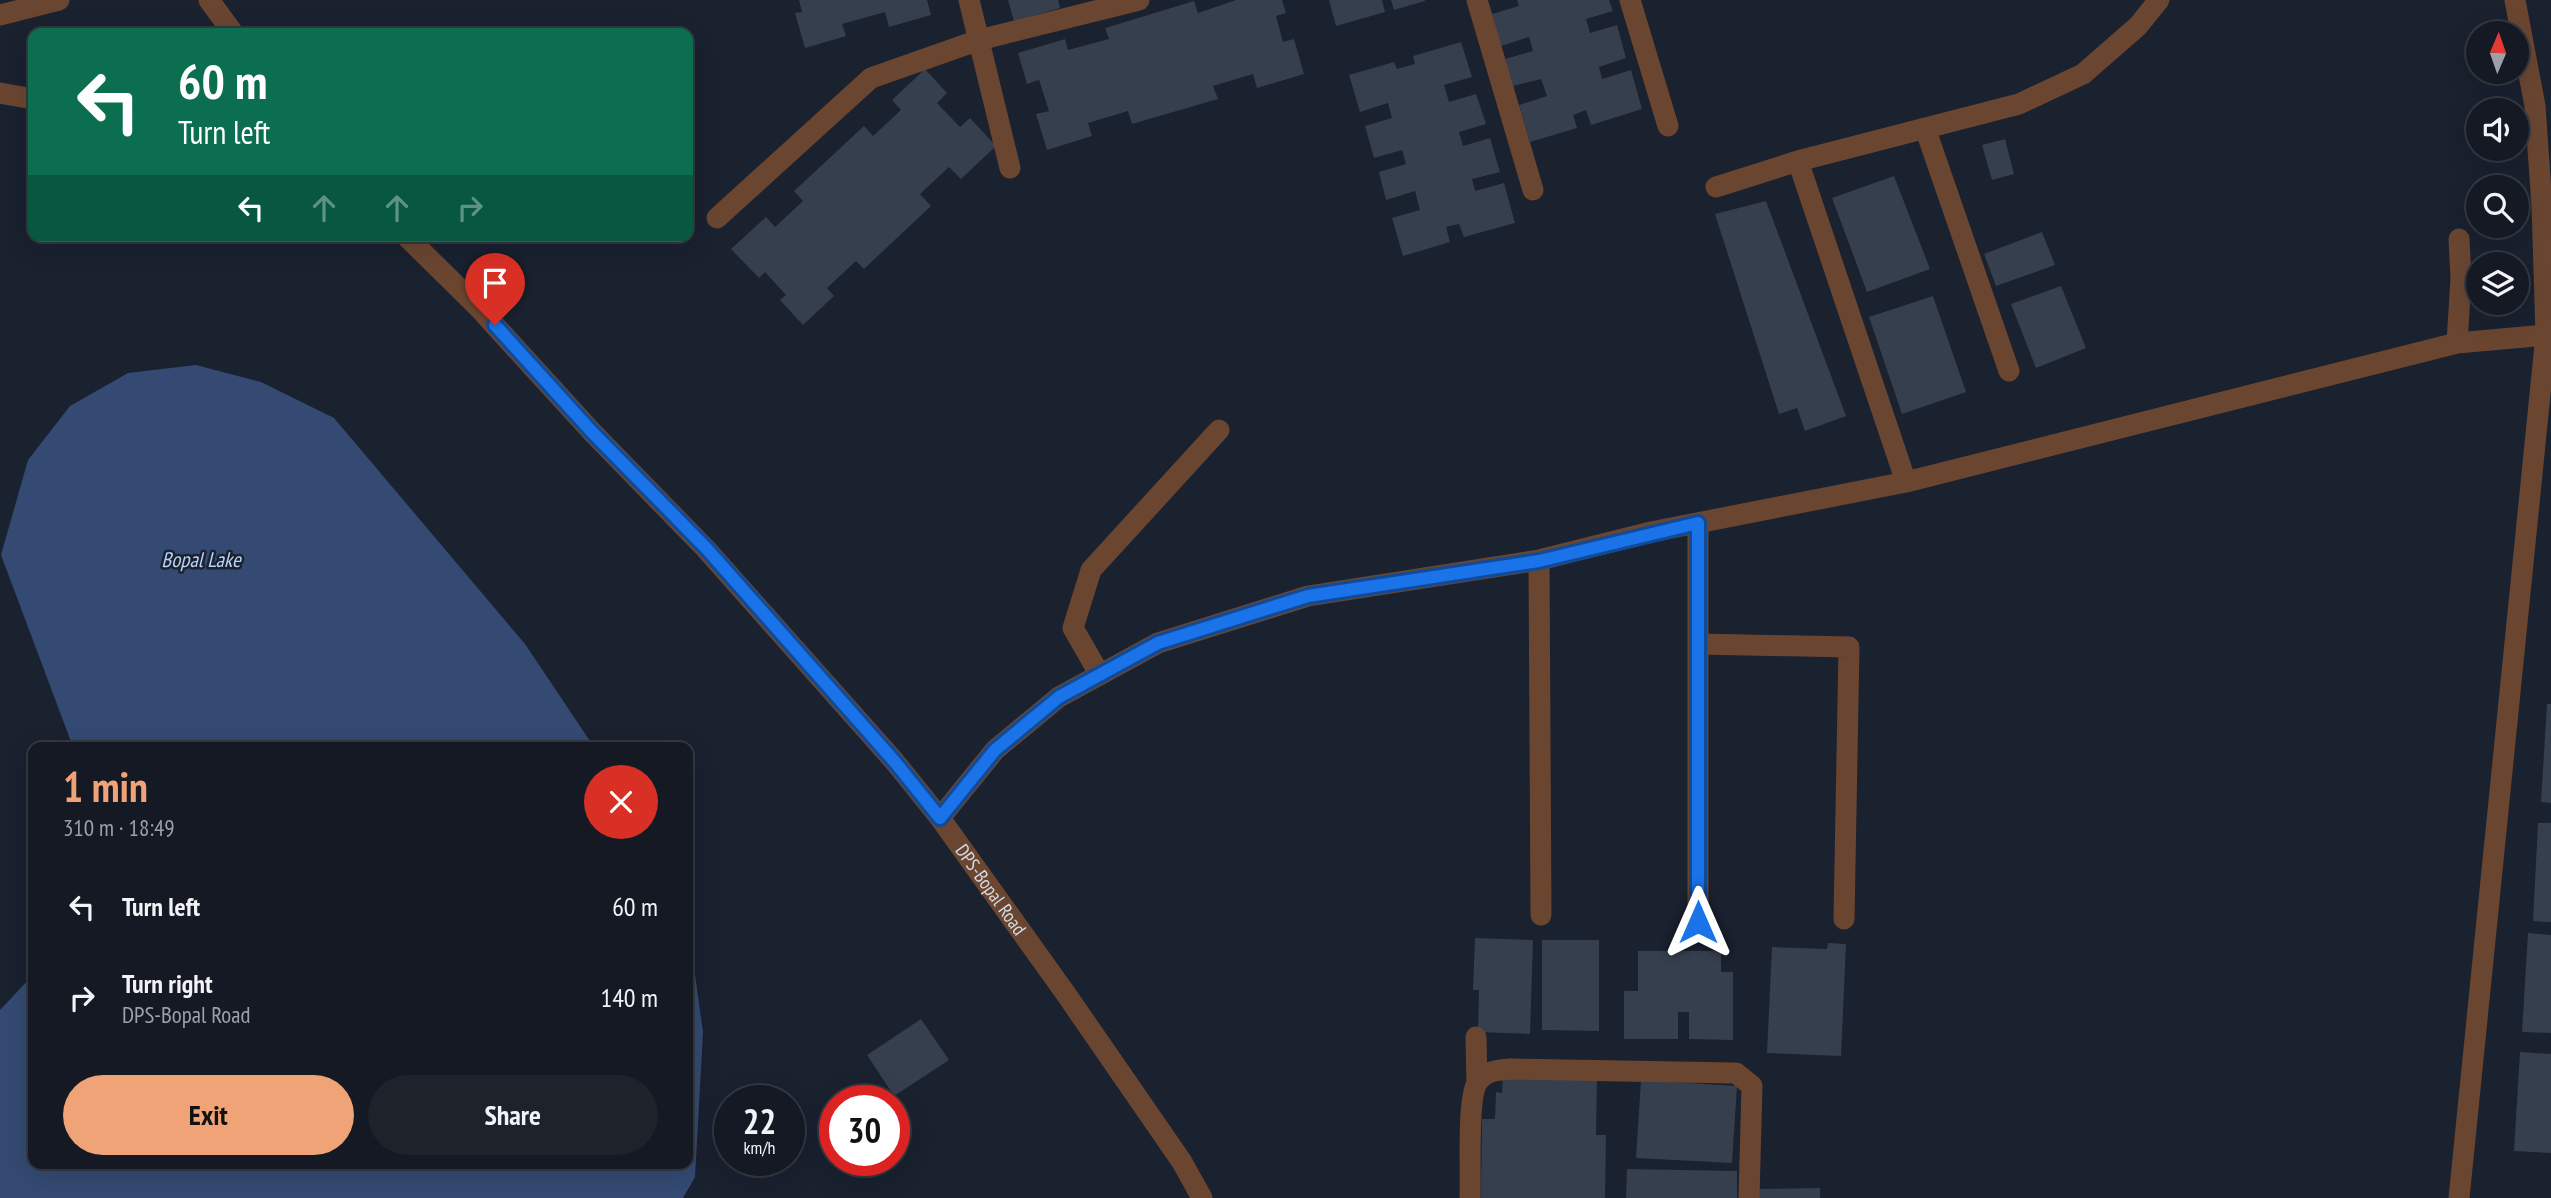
<!DOCTYPE html>
<meta charset="utf-8">
<style>
body{margin:0;font-family:"PT Sans Narrow",sans-serif;background:#1d222b;color:#f1f3f6;height:100vh;display:flex;flex-direction:column;font-size:26px;white-space:nowrap}
*{box-sizing:border-box;margin:0}
p{font-size:23px;color:#9da0a6}
.icon{flex:none;width:38px;height:38px;fill:none;stroke:currentColor;stroke-width:2;stroke-linecap:round;stroke-linejoin:round}
.map{position:relative;flex:1;overflow:hidden}
.drawer{position:absolute;left:28px;top:742px;width:665px;height:427px;display:flex;flex-direction:column;background:#141923;border-radius:14px;box-shadow:0 7px 28px #0002,0 0 0 2px #333841}
.drawer>*{flex:none}
.hud{position:absolute;left:28px;top:28px;width:665px;height:214px;border-radius:14px;box-shadow:0 7px 28px #0002,0 0 0 2px #333841;background:#0b6e4f;color:#fff;overflow:hidden}
.needle{width:46px;rotate:2deg}
.controls{position:absolute;left:2466px;top:21px;display:grid;gap:14px}
.controls a{display:grid;place-items:center;width:63px;height:63px;border-radius:50%;background:#141923;box-shadow:0 7px 28px #0002,0 0 0 2px #333841;font-size:35px}
.speed{position:absolute;left:714px;top:1085px;display:flex;gap:14px;font-size:35px;font-weight:700;text-align:center}
.speed>*{display:grid;place-content:center;width:91px;height:91px;border-radius:50%;background:#141923;box-shadow:0 7px 28px #0002,0 0 0 2px #333841;line-height:1}
.speed small{font-size:18px;font-weight:400}
.speed .limit{border:10px solid #d22;background:#fff;color:#111}
.pin{position:absolute;display:grid;place-items:center;width:60px;height:60px;color:#fff;margin:-72px -30px;border-radius:50% 50% 50% 0;rotate:-45deg;box-shadow:0 0 7px #0007}
.pin .icon{rotate:45deg}
.me{position:absolute;width:77px;margin:-38px;rotate:0deg;stroke-linejoin:round;filter:drop-shadow(0 0 5px #0008)}
.turn{display:flex;align-items:center;gap:24px;height:147px;padding:0 35px;font-size:32px}
.turn .icon{width:91px;height:91px;stroke-width:2.5}
.turn b{display:block;font-size:49px;line-height:60px}
.lanes{display:flex;align-items:center;height:66px;padding:0 35px;background:#0003;justify-content:center;gap:35px;direction:ltr}
.lanes .off{opacity:.35}
.round{display:grid;place-items:center;flex:none;width:74px;height:74px;border-radius:37px;background:#1d222b}
.headline{display:flex;align-items:center;justify-content:space-between;height:119px;padding:0 35px}
h1{font-size:42px;font-weight:600;line-height:52px;color:#efa376}
.primary-button{display:flex;gap:14px;margin-top:auto;padding:14px 35px}
.primary-button a{flex:1;height:80px;border-radius:42px;background:#efa376;color:#111;font-size:28px;font-weight:600;line-height:80px;text-align:center}
.primary-button a+a{background:#1d222b;color:#f1f3f6}
ul{padding:0;list-style:none}
li{display:flex;align-items:center;gap:21px;height:91px;padding:0 35px}
li div{flex:1}
li b{display:block;font-size:26px}
li em{font-style:normal}
.map>svg:first-child{display:block}
</style>
<div class="map">
<svg width="2551" height="1198" viewBox="0 0 2551 1198">
<rect width="100%" height="100%" fill="#1a212f"/>
<!-- water -->
<path fill="#344a72" d="M196,365L261,382L334,418L525,644L594,747H73L1,555L28,460L70,406L128,373Z
M688,925L703,1032L695,1177L683,1198H0V1010L33,975V1164H688Z"/>
<!-- building -->
<path fill="#363f4d" d="M799,0H927L931,15L889,27L885,12L842,24L846,36L805,48L795,13L802,12Z
M1008,0H1058L1060,8L1014,21Z
M1236,0H1282L1286,13L1276,16L1283,42L1294,39L1304,74L1257,88L1253,74L1213,86L1218,99L1132,124L1128,111L1088,123L1092,136L1047,150L1036,114L1049,111L1039,80L1027,84L1018,53L1065,39L1068,50L1109,39L1105,28L1194,1L1198,13Z
M1329,0H1382L1385,12L1336,26Z
M1391,0H1425V1L1394,10Z
M1517,0H1609L1613,11L1586,19L1590,33L1617,25L1626,58L1599,67L1602,79L1631,70L1642,109L1591,125L1586,110L1573,115L1577,128L1530,142L1519,105L1547,96L1541,79L1513,86L1505,59L1533,51L1529,37L1501,46L1492,14L1519,6Z
M1461,42L1472,77L1444,85L1449,102L1476,94L1486,124L1459,132L1463,146L1490,138L1500,172L1472,179L1475,191L1504,183L1515,223L1464,237L1459,224L1446,227L1450,242L1403,256L1392,218L1420,210L1415,191L1386,200L1379,172L1406,164L1402,150L1374,158L1365,126L1392,118L1388,103L1360,112L1349,75L1394,62L1397,69L1415,64L1413,56Z
M925,69L947,93L937,103L960,127L970,118L996,146L961,179L949,167L920,194L931,206L864,269L856,261L827,288L834,296L803,325L780,300L786,295L765,272L759,278L731,249L766,217L775,227L803,201L794,191L864,126L873,136L901,110L892,100Z
M2005,139L2014,174L1992,180L1982,145Z
M1894,176L1930,269L1867,292L1832,198Z
M1766,201L1846,416L1805,431L1797,408L1779,414L1715,214Z
M2042,232L2055,265L1996,286L1984,254Z
M2061,286L2086,348L2036,368L2011,304Z
M1933,296L1966,392L1902,414L1869,317Z
M2547,704H2551V803L2541,802Z
M2538,823H2551V922L2533,921Z
M2528,933L2551,935V1033L2522,1032Z
M1475,938L1533,940L1530,1034L1478,1032L1479,990H1473Z
M1542,940H1599V1031L1542,1030Z
M1828,943L1846,944L1841,1056L1767,1053L1772,947L1827,949Z
M1638,951H1721V972H1733V1040L1689,1039V1012H1678V1039H1624V991H1638Z
M921,1019L949,1060L894,1096L867,1055Z
M2520,1052L2551,1054V1153L2514,1151Z
M1503,1075L1597,1077L1596,1135H1606L1605,1198H1481L1482,1119H1495L1496,1092L1502,1093Z
M1641,1080L1737,1086L1732,1163L1636,1158Z
M1627,1169L1737,1171V1198H1626Z
M1820,1188V1198H1758L1757,1189Z"/>
<g fill="none" stroke-linecap="round" stroke-linejoin="round">
<!-- service -->
<path stroke="#6a4631" stroke-width="21" d="M1476,1037L1477,1083
M1470,1198C1471,1175 1467,1099 1477,1083C1485,1070 1499,1070 1511,1069L1736,1073L1752,1086L1749,1198"/>
<!-- minor -->
<path stroke="#6a4631" stroke-width="21" d="M969,0L1010,168
M1477,0L1533,190
M1630,0L1668,126
M1925,128L2009,371
M1798,161L1906,482
M1716,187L1798,161L2019,104L2083,74L2138,26L2159,0
M717,218L871,78L979,40L1139,0
M2457,343L2461,278L2459,239
M1698,523V922
M1539,560L1541,915
M1698,644L1849,647L1844,919
M1100,675L1073,628L1091,570L1219,430
M940,818L995,750L1059,697L1158,643L1308,596L1539,560L1651,532L1906,482L2457,343L2546,335L2542,206L2535,106L2515,0
M2459,1198L2546,335"/>
<!-- tertiary -->
<g stroke="#6a4631" stroke-width="21">
<path d="M209,0L233,33"/>
<path d="M0,15L59,0"/>
<path d="M0,93L33,99"/>
<path id="s1" d="M406,236L478,307L592,432L706,549L895,762L940,818L1066,994L1182,1162L1202,1198"/>
</g>
</g>
<g fill="none" stroke-linecap="round" stroke-linejoin="round">
<!-- route casing -->
<g stroke="#114b97" stroke-width="18">
<path id="route" d="M495,325L592,432L706,548L895,762L940,818L995,750L1059,697L1158,643L1308,596L1539,561L1698,523V922"/>
</g>
<!-- route -->
<use href="#route" stroke="#1a73e8" stroke-width="12"/>
</g>
<g text-anchor="middle" stroke-width="5" stroke-linejoin="round" paint-order="stroke">
<!-- street labels -->
<g font-size="19" fill="#d5dbe4" stroke="#1a212f">
<text dy="7" stroke="none"><textPath href="#s1" startOffset="878">DPS-Bopal Road</textPath></text>
</g>
<!-- water labels -->
<g font-size="21" font-style="italic" fill="#bad1f9" stroke="#1a212f">
<text x="201" y="567">Bopal Lake</text>
</g>
</g>
</svg>
<div class="controls">
<a><svg class="needle" viewBox="-14 -14 28 28"><path d="M0-13l5 13h-10z" fill="#e53935"/><path d="M0 13l5-13h-10z" fill="#9da0a6"/></svg></a>
<a><svg class="icon" aria-label="sound" viewBox="0 0 24 24"><path d="M4 9h4l5-4v14l-5-4H4zM17 9q2 3 0 6"/></svg></a>
<a><svg class="icon" aria-label="search" viewBox="0 0 24 24"><circle cx="10" cy="10" r="6"/><path d="M15 15l6 6"/></svg></a>
<a><svg class="icon" aria-label="layers" viewBox="0 0 24 24"><path d="M12 4l9 5-9 5-9-5zM3 14l9 5 9-5"/></svg></a>
</div>
<div class="speed"><div>22<small>km/h</small></div><div class="limit">30</div></div>
<div class="pin" style="left:495px;top:325px;background:#d93025"><svg class="icon" aria-label="arrive" viewBox="0 0 24 24"><path d="M6 21V4h12l-3 4 3 4H6"/></svg></div>
<svg class="me" style="left:1698px;top:922px" viewBox="-20 -20 40 40"><path d="M0-17L14 15 0 8-14 15z" fill="#1a73e8" stroke="#fff" stroke-width="4"/></svg>
<div class="hud">
<div class="turn"><svg class="icon" aria-label="left" viewBox="0 0 24 24"><path d="M17 20v-9H6M10 6l-5 5 5 5"/></svg><div><b>60 m</b>Turn left</div></div>
<div class="lanes"><svg class="icon" aria-label="left" viewBox="0 0 24 24"><path d="M17 20v-9H6M10 6l-5 5 5 5"/></svg><svg class="icon off" aria-label="ahead" viewBox="0 0 24 24"><path d="M12 20V5M6 11l6-6 6 6"/></svg><svg class="icon off" aria-label="ahead" viewBox="0 0 24 24"><path d="M12 20V5M6 11l6-6 6 6"/></svg><svg class="icon off" aria-label="right" viewBox="0 0 24 24"><path d="M7 20v-9h11M14 6l5 5-5 5"/></svg></div>
</div>
<section class="drawer">
<div class="headline"><div><h1>1 min</h1><p>310 m · 18:49</p></div><a class="round" style="background:#d93025;color:#fff"><svg class="icon" aria-label="close" viewBox="0 0 24 24"><path d="M6 6l12 12M18 6L6 18"/></svg></a></div>
<ul>
<li><svg class="icon" aria-label="left" viewBox="0 0 24 24"><path d="M17 20v-9H6M10 6l-5 5 5 5"/></svg><div><b>Turn left</b></div><em>60 m</em></li>
<li><svg class="icon" aria-label="right" viewBox="0 0 24 24"><path d="M7 20v-9h11M14 6l5 5-5 5"/></svg><div><b>Turn right</b><p>DPS-Bopal Road</p></div><em>140 m</em></li>
</ul>
<div class="primary-button"><a>Exit</a><a>Share</a></div>
</section>
</div>
